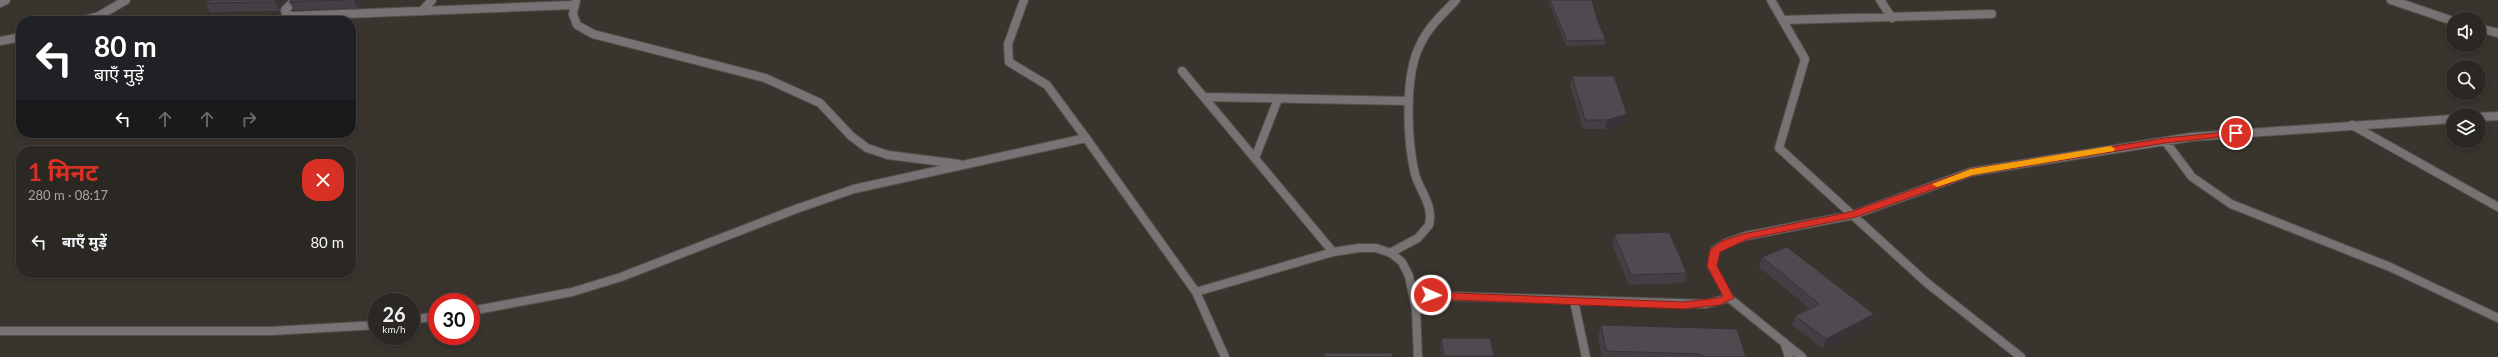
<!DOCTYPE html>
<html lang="hi">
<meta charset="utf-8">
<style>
body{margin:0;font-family:Lato,"Noto Sans Devanagari",sans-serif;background:#332f2a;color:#f1f3f6;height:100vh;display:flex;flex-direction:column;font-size:15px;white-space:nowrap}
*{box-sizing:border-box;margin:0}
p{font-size:13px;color:#a6a5a5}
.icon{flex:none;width:22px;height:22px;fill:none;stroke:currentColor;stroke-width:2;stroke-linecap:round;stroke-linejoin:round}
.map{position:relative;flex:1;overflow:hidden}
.sheet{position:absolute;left:16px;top:146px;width:340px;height:132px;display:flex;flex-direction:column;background:#2b2722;border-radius:16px;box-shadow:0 2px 6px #0003,0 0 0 1px #474440}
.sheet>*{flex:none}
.hud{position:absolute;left:16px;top:16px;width:340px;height:122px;border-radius:16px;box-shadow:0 2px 6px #0003,0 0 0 1px #474440;background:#202124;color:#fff;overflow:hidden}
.tools{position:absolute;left:2446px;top:12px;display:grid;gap:8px}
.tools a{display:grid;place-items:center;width:40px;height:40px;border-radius:50%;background:#2b2722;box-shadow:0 2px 6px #0003,0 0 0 1px #474440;font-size:20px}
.speed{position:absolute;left:368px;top:293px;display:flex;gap:8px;font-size:20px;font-weight:700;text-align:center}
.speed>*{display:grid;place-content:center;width:52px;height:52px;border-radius:50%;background:#2b2722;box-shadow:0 2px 6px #0003,0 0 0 1px #474440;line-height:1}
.speed small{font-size:10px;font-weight:400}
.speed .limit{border:6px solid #d22;background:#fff;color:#111}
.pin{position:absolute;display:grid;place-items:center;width:34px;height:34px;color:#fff;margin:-17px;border:2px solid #fff;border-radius:50%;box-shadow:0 1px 4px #0007}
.me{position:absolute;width:44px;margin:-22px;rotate:92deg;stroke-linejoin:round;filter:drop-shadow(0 0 3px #0008)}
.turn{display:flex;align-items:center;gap:14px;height:84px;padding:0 12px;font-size:18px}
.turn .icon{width:52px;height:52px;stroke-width:2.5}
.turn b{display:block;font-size:28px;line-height:34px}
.lanes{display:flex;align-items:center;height:38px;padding:0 12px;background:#0003;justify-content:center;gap:20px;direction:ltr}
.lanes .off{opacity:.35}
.round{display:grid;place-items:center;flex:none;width:42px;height:42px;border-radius:16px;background:#332f2a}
.overview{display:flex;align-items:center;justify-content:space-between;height:68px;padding:0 12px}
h1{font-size:24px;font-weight:700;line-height:30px;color:#d93025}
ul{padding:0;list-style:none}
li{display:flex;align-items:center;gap:12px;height:56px;padding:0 12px}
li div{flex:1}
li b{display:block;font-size:15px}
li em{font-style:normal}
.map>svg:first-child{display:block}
</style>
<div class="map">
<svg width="2498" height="357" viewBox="0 0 2498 357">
<rect width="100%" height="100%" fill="#39342d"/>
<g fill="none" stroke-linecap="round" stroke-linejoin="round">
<!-- service casing -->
<g stroke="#56514b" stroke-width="10">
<path id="service" d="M1024,0L1008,44L1009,62L1047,85L1086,138"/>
</g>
<!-- minor casing -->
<g stroke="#56514b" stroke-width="10">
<path id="minor" d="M295,0L285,10L286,14L293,16L573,5
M576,0L573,14L577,25L593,34L765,78L820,103L851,136L867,148L888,155L959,164
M1771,0L1805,59L1779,148L1927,283L2021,357
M1880,0L1892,18
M2391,0L2453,21
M0,3L6,0
M422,11L432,0
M1783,20L1992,14
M80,21L99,16L126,0
M2479,28L2498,33
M0,41L21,37
M1182,71L1333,252
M1204,97L1409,101
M2479,117L2498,116
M2352,125L2498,207
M2165,141L2192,177L2231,204L2390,267L2498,318
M1255,158L1278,99
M1390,253L1418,238L1429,225C1434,205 1420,192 1415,174C1407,140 1404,76 1420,45C1428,27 1443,14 1456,0
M1196,292L1225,357
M1415,295L1706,304L1729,298L1712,266L1715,250L1726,243L1746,236L1853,215L1971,172L2191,137L2453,119
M1729,298L1802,357
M1574,301L1586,357
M471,311L572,292L621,277L796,209L854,189L1086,138L1196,292L1333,252L1359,248H1376L1391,253L1402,262L1409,276L1416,309L1418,357
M411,320L437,316
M0,331H271L377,325
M1784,342L1789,357"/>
</g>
<!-- service -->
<use href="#service" stroke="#777273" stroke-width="8"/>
<!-- minor -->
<use href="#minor" stroke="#777273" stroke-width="8"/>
</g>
<!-- wall -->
<path fill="#453f45" d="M210,0H288L281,6L280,11L210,12L206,3Z
M291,0H365L357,8L294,10L289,2Z
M1548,0H1592L1598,22L1606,40L1605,45L1566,46Z
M1572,76L1625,123L1605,129H1583L1570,85Z
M1614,234L1687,273L1684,283L1629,285L1612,244Z
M1762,257L1874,314L1871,323L1823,349L1792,325L1795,316L1809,308L1759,267Z
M1601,325L1746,357H1602L1598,337Z
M1441,338L1494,356V357H1441L1440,348Z"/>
<!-- shaded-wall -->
<path fill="#383338" d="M276,0H288L281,6L280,11L275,2Z
M354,0H365L357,8Z
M1627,114L1625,123L1605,129L1607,120Z
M1874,314L1871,323L1823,349L1826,339Z"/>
<!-- building -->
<path fill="#504950" stroke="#383338" d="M210,0H276L275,2L206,3Z
M291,0H342L289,2Z
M1550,0H1592L1598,22L1606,40L1567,41Z
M1572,76H1614L1627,114L1607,120H1585Z
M1669,232L1687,273L1631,275L1614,234Z
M1787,247L1874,314L1826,339L1795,316L1819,304L1762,257Z
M1601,325L1737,329L1746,357H1705L1700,354L1606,351Z
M1441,338H1490L1494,356H1444Z
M1324,353H1392V357H1325Z"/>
<!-- route -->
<path fill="#d93025" stroke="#8d1f18" d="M2236,131L2241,133L2240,135L2165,143L1973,175L1856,217L1748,239L1720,252L1717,266L1734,298L1720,305L1683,309L1431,299L1426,295L1431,292L1683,302L1718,298L1723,296L1707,266L1710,250L1722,241L1743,234L1850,212L1971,169L2165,138Z"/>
<!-- slow -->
<path fill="#f59e0b" d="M2111,146L2115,149L2114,151L1973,175L1937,187L1932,184L1971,169Z"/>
</svg>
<div class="tools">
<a><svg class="icon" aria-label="sound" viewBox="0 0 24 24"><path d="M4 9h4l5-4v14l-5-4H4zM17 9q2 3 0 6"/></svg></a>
<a><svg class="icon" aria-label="search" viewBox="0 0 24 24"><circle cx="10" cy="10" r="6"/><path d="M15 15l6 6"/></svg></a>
<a><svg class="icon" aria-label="layers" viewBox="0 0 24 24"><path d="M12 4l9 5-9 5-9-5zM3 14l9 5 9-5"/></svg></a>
</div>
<div class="speed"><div>26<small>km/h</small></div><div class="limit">30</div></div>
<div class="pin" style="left:2236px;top:133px;background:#d93025"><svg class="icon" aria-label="arrive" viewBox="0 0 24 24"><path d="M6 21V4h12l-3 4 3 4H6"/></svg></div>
<svg class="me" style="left:1431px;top:295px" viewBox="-20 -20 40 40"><circle r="17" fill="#d93025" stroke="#fff" stroke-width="3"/><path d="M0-11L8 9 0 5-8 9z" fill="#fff"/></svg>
<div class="hud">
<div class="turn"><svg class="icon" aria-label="left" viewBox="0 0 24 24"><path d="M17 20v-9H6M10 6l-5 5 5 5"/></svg><div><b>80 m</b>बाएँ मुड़ें</div></div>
<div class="lanes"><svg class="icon" aria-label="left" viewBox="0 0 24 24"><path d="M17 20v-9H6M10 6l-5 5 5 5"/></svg><svg class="icon off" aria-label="ahead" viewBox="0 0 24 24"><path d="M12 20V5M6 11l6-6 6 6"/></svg><svg class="icon off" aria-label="ahead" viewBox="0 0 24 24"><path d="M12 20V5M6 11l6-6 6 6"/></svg><svg class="icon off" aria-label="right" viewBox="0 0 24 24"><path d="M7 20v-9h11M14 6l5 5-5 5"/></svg></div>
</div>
<section class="sheet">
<div class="overview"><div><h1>1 मिनट</h1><p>280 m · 08:17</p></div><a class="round" style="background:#d93025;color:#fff"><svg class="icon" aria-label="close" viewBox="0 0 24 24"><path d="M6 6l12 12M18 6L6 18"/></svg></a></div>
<ul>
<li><svg class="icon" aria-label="left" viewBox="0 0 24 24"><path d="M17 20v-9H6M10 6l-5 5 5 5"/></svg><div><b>बाएँ मुड़ें</b></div><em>80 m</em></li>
</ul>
</section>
</div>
